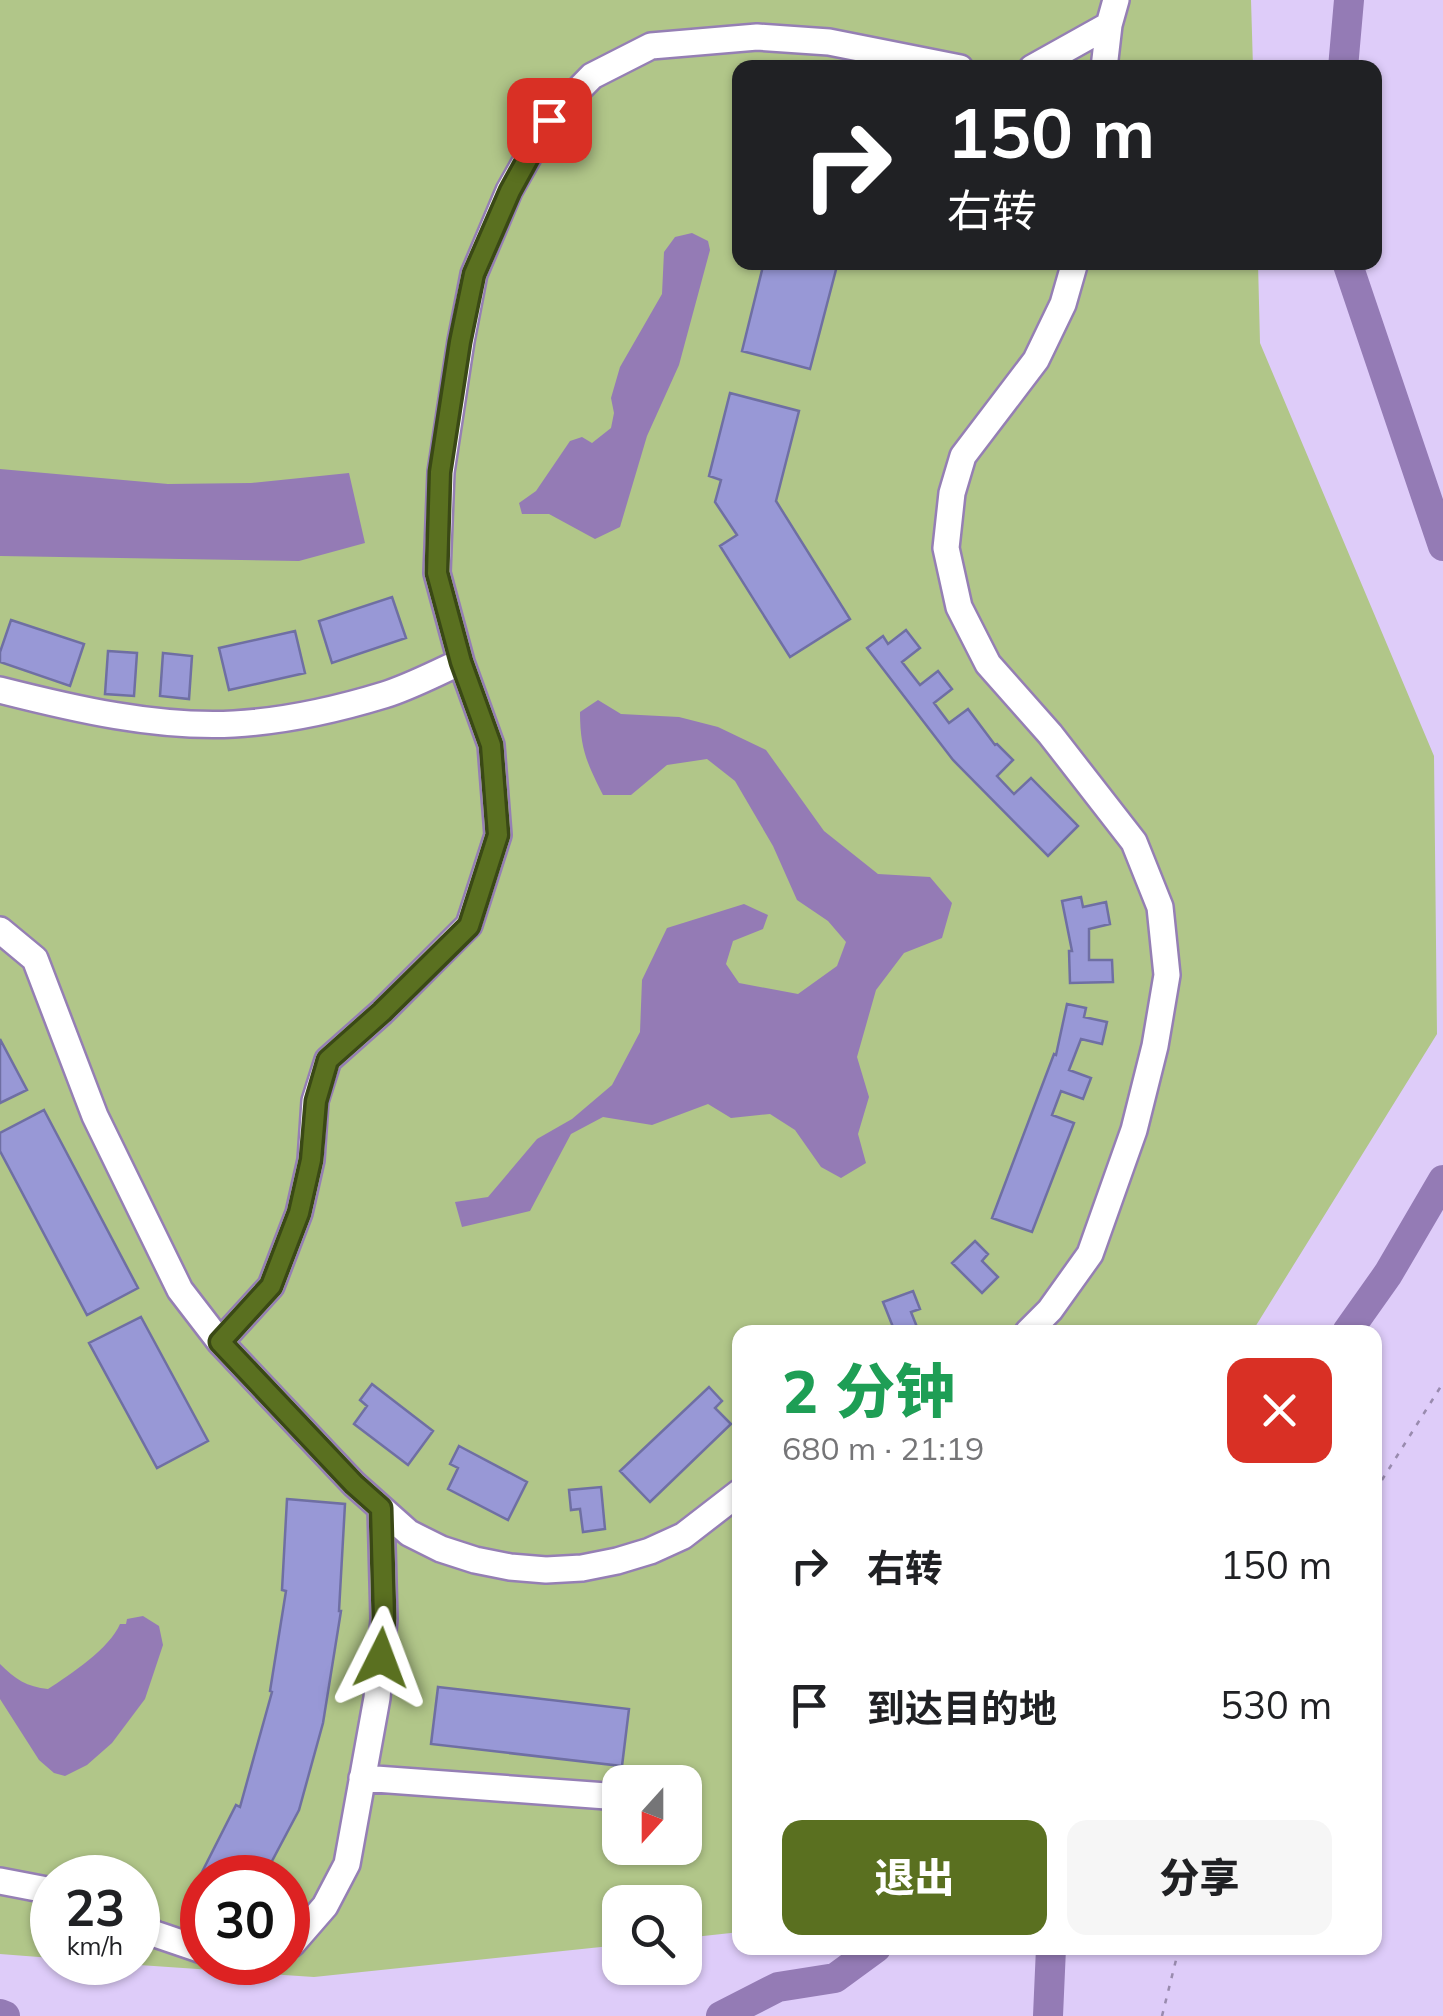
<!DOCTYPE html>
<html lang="zh">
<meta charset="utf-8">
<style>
body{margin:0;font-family:Mulish,"Noto Sans SC",sans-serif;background:#f6f6f6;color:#202124;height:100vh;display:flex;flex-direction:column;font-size:38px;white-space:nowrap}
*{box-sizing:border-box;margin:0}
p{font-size:32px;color:#757577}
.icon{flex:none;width:55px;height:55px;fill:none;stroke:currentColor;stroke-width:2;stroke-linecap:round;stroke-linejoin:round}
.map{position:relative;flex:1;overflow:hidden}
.panel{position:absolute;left:732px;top:1325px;width:650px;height:630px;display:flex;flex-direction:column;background:#fff;border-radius:20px;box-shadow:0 2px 8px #0004}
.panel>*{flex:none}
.top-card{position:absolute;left:732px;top:60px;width:650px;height:210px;border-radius:20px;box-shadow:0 2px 8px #0004;background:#202124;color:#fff;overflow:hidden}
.needle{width:65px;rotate:201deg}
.fabs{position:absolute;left:602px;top:1765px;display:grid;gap:20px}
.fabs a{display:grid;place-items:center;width:100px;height:100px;border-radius:20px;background:#fff;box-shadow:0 2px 8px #0004;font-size:50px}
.speed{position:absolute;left:30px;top:1855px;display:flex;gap:20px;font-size:50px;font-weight:700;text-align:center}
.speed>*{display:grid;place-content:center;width:130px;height:130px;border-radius:50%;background:#fff;box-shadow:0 2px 8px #0004;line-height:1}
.speed small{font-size:25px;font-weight:400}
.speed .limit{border:15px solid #d22;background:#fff;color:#111}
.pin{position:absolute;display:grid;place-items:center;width:85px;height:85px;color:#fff;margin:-42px;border-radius:20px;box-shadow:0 5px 15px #0006}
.me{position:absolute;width:110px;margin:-55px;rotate:3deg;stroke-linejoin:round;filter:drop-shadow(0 0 8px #0008)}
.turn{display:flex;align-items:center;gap:35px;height:210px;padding:0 50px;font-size:45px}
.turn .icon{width:130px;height:130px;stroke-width:2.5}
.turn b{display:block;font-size:70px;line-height:85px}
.round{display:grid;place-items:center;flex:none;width:105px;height:105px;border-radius:20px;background:#f6f6f6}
.head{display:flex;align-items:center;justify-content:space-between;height:170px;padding:0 50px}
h1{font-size:60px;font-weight:800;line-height:75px;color:#1e9e55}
.cta{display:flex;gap:20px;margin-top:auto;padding:20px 50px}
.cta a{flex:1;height:115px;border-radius:20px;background:#5a7020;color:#fff;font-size:40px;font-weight:800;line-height:115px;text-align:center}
.cta a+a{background:#f6f6f6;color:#202124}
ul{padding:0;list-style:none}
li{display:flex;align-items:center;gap:30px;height:140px;padding:0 50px}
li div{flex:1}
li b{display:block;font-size:38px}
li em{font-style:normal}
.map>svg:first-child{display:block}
</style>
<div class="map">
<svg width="1443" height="2016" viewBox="0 0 1443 2016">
<rect width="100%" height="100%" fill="#deccf9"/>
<!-- green -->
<path fill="#b1c689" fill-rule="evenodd" d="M0,0H1251L1253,67L740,68V262L1258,263L1260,343L1434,756L1437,1034L1252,1332H740V1932L685,1938V1902H620V1945L314,1977L110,1963L138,1962V1878H52V1958L0,1954ZM620,1782H685V1848H620ZM202,1878H288V1962H202Z"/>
<!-- water -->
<path fill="#947bb5" d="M692,233L708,241L710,250L679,365L647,436L620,527L595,539L549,514H522L519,503L536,491L570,441L582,437L592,443L611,428L614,413L611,398L620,367L662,294L664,252L675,237Z
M0,469L168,484L251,483L349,473L365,543L299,561L0,556Z
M598,700L621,714L679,717L718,727L766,750L824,831L878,874L930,877L952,903L942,938L904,953L876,990L857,1057L869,1097L858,1134L866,1163L841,1178L821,1167L795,1130L770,1114L731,1118L708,1104L652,1125L603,1117L571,1134L530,1211L462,1227L455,1202L488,1197L537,1139L572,1119L612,1085L640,1032L642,980L667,928L744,904L768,915L763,929L733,941L726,964L739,983L798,994L837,966L846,942L828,921L797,900L773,846L735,781L707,759L667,765L631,795H603C587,763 580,749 580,712Z
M143,1616L159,1626L163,1645L145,1699L112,1743L87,1765L65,1776L54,1773L39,1760L0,1699V1664C15,1679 27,1687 48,1689C70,1675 110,1648 120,1624H126L127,1619Z"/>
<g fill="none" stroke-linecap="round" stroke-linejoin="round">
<!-- river -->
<path stroke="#947bb5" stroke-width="30" d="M1343,68L1349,0
M1347,262L1443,546
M1347,1332L1388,1274L1443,1180
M0,2014L5,2016
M721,2016L778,1987L835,1978L876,1948
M1048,2016L1051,1948"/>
</g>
<!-- building -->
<path fill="#9898d6" stroke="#6f6fa3" stroke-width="2.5" d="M764,262H838L810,369L742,351Z
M730,393L799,411L776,501L850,619L790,657L720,546L737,535L715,502L721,480L709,476Z
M392,597L406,638L332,663L319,621Z
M11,620L84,644L70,686L0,662V652Z
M906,630L920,648L902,662L920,685L938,671L952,689L934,703L949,723L968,709L995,745L997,744L1013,760L997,776L1014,794L1031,778L1078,826L1048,856L953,760L867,648L883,636L888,644Z
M295,631L305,673L229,690L219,648Z
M108,651L137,653L134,696L105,694Z
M163,653L192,656L189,699L160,696Z
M1081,897L1083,907L1106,902L1110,924L1089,929V960H1112L1113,982L1070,983L1069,951H1072L1062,901Z
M1067,1004L1086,1008L1084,1017L1107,1022L1102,1044L1081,1039L1069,1070L1091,1078L1083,1099L1061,1091L1052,1115L1074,1123L1032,1232L992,1218L1054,1054L1056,1055Z
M0,1039L27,1090L0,1103Z
M44,1110L138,1288L87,1315L0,1151V1133Z
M975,1241L988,1254L982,1261L998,1277L982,1293L952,1263Z
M913,1291L920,1309L911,1312L919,1332H895L883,1302Z
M141,1317L208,1441L157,1468L89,1343Z
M372,1384L433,1431L408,1465L354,1424L367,1406L360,1400Z
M709,1387L722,1401L715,1408L731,1424L650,1502L620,1471Z
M459,1446L527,1482L508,1520L448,1489L458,1468L450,1464Z
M601,1487L605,1529L583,1532L580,1509L571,1510L569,1490Z
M287,1499L345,1504L339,1611H341L323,1723L299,1810L263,1878H199L236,1805L240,1807L272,1692L270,1691L286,1591L282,1590Z
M438,1687L629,1709L622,1766L431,1744Z"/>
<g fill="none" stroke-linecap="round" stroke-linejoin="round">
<!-- minor casing -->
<g stroke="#957fb4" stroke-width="30">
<path id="minor" d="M1032,68L1109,25
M1104,68L1109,25L1116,0
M0,690C75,709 156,728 234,724C285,721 335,710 384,695C410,687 436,673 461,662
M0,930L35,959L95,1116L180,1290L220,1342L354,1484L409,1533L441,1549L475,1560L510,1567L546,1570L582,1568L617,1561L650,1551L683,1536L740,1492
M1028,1332L1050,1310L1090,1254L1134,1130L1155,1046L1167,975L1160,907L1134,842L1050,734L988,664L959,607L946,548L952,493L963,456L1036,360L1063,304L1075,262
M220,1342L271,1286L299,1213L311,1160L315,1101L328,1060L382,1012L469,925L498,835L491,745L461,662L437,573L441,472L461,341L474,274L509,191L549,120L592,76L651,46L757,37L829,42L960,68
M362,1778L620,1797
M0,1881L52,1891
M138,1924L155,1934L202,1950
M288,1945L292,1944L325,1906L347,1864L377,1698L384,1619L381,1508"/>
</g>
<!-- path -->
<path stroke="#998bae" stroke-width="2.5" stroke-dasharray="5 8" stroke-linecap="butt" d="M1375,1491L1443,1383
M1162,2016L1179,1948"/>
<!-- minor -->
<use href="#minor" stroke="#fff" stroke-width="25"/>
</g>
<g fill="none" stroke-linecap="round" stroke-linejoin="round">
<!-- route casing -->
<g stroke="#3a4915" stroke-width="25">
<path id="route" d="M381,1658L384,1618L381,1508L354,1484L220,1342L271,1286L299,1213L311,1160L316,1101L328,1060L382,1012L469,926L498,835L491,745L461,662L437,573L440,472L460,342L474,274L510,191L549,120"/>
</g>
<!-- route -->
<use href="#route" stroke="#5a7020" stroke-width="18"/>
</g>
</svg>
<div class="fabs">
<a><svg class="needle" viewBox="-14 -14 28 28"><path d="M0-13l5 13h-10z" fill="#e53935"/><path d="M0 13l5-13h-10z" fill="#757577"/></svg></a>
<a><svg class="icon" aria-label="search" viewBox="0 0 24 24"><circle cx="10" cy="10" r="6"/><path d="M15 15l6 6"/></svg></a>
</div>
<div class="speed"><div>23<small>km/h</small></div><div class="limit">30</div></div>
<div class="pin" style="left:549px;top:120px;background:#d93025"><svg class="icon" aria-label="arrive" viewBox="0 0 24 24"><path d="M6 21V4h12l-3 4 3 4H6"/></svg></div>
<svg class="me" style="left:381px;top:1658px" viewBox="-20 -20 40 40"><path d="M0-17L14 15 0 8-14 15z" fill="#5a7020" stroke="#fff" stroke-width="4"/></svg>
<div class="top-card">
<div class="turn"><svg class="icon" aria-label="right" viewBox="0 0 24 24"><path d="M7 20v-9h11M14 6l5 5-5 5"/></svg><div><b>150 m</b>右转</div></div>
</div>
<section class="panel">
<div class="head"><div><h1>2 分钟</h1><p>680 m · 21:19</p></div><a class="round" style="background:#d93025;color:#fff"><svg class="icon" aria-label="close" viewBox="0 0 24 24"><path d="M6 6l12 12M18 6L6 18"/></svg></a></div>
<ul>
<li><svg class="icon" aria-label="right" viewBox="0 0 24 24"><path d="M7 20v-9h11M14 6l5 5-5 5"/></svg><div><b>右转</b></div><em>150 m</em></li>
<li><svg class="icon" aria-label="arrive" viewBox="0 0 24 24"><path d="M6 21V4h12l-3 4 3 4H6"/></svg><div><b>到达目的地</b></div><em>530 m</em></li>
</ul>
<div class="cta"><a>退出</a><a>分享</a></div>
</section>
</div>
